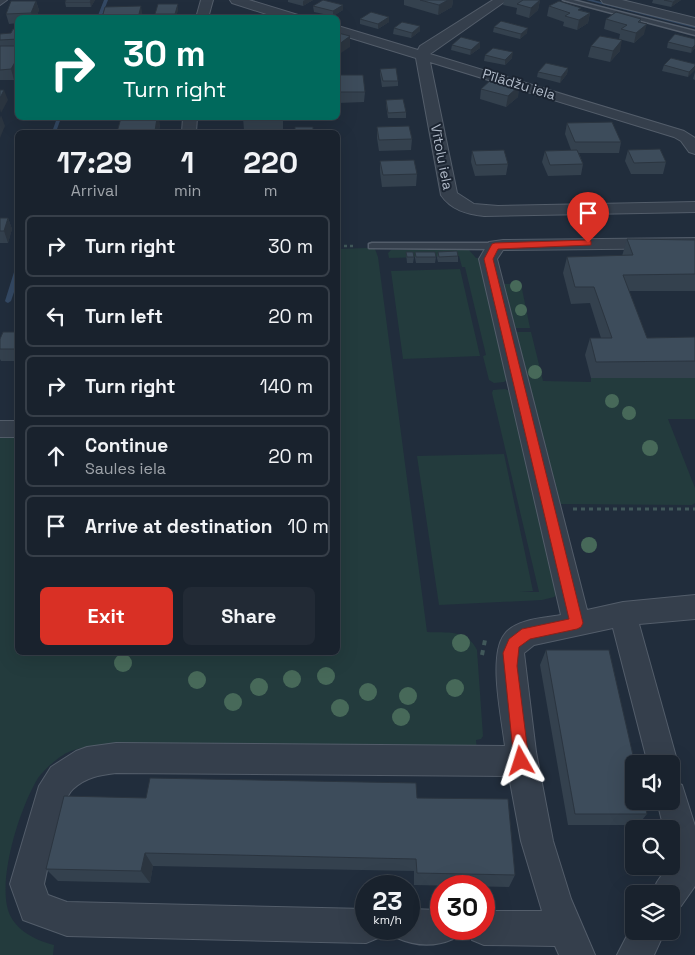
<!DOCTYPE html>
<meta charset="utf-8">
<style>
body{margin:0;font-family:"Space Grotesk",sans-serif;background:#222a35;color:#f1f3f6;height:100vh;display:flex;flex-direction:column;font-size:19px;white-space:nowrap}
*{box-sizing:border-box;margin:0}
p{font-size:16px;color:#9fa4aa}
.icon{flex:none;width:28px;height:28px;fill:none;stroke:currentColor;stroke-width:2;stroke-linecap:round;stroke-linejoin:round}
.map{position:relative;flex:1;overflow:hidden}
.side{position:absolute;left:15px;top:130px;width:325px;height:525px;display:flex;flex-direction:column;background:#19222d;border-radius:8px;box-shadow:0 5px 20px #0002,0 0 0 1px #373f49}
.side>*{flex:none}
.guide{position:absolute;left:15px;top:15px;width:325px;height:105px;border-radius:8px;box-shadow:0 5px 20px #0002,0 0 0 1px #373f49;background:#00695c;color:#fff;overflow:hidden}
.tools{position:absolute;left:625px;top:755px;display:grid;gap:10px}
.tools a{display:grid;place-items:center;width:55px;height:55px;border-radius:8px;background:#19222d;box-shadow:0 5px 20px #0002,0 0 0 1px #373f49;font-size:25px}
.speed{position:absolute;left:355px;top:875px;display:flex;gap:10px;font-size:25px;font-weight:700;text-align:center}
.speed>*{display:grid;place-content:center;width:65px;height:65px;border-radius:50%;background:#19222d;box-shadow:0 5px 20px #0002,0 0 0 1px #373f49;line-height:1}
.speed small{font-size:12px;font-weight:400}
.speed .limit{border:8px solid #d22;background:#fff;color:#111}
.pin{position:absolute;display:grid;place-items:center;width:42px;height:42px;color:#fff;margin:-51px -21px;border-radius:50% 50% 50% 0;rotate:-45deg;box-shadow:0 0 5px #0007}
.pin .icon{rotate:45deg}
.me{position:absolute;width:55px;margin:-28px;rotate:354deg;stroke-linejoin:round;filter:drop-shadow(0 0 4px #0008)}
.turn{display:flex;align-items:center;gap:18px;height:105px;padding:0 25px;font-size:22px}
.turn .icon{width:65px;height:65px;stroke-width:2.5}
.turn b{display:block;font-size:35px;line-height:42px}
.eta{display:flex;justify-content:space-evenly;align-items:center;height:85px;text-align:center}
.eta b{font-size:30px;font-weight:600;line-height:35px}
.button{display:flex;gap:10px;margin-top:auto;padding:10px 25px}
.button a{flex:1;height:58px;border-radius:8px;background:#d93025;color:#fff;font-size:20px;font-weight:600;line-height:58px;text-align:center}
.button a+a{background:#222a35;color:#f1f3f6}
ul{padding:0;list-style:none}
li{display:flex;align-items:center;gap:15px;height:62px;margin:0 10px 8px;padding:0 15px;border:2px solid #373f49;border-radius:8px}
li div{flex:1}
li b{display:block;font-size:19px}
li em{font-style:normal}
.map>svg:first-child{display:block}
</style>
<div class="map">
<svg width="695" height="955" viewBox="0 0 695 955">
<rect width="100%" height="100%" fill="#212d3c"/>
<!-- green -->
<path fill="#233b3d" d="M366,248L375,249L378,257L427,632C447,633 467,629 477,650L483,736L481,739L476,740L477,750L111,746C94,746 75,746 60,757C53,762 43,771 38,778C20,808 0,871 7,906C11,928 34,940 54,945L53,955H0V436H17L18,652H338V249Z
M463,249L469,250L476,258H481L508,379L504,382L494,383L489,380L483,356L486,355L465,267H462L459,256L389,258L388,253L391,250Z
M460,269L480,356L403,359L391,271Z
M498,284H521L530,328H510Z
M512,332H531L543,381L591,382V378H695V419H668L695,488V503L692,505L556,504Z
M505,389L510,391L559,592L554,597L542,600L439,605L417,456L504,454L533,591L520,592H539L492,393L493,390Z"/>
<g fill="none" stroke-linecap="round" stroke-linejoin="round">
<!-- stream -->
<path fill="#344964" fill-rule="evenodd" d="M104,0H108L101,18H97Z
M586,0H593L695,26V28Z
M57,118H61L56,132H52Z
M18,267V280L11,301L8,303L6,302L5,301L15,269Z"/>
<!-- lane casing -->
<g stroke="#535d6a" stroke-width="3">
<path id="lane" d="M563,0H573L695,31V35Z
M372,243H495L499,246L495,249L369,248V244Z"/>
</g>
<!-- street casing -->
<g stroke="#535d6a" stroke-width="2">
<path id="street" d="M0,0H7L0,5Z
M201,0H213L208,18H196Z
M230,0H249L298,15L300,18H279L232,3Z
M493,0H507L430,54L684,131L695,138V154L689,152L681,141L674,137L430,62L457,193L474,204L498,206L695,202V212L484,216C467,214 451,210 441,195L416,58L338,34V26L418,50L420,46Z
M601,0H622L695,18V26L603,3Z
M183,118H197L196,132H182Z
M695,238V248L503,250L497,259L587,610L623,602L695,595V619L639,624L678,764L674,775L671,776V764H648L613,628L534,645L524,653L536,752L553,841L571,899L595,955H559L555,946L484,945L472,940L467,929H484V911H542L521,841L509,776L116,773C100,775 86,777 73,789C59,802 49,863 44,884L48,895L67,902L366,909V929H382L378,938L366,943L67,936L23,920L10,884L39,786L51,767L76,751L87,747L116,743L505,746C502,719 488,657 504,635C515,619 544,618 561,615L479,259L489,242L503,240Z
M0,421H18V437H0Z
M671,780L682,785L695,826V886L681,906L671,910V894H652L657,882L668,866H671L672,862L671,829H664L657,801H671Z
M409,909L441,910V929H458L453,939C435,947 415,946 397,938L393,929H409Z
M634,922V931H665L654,955H617Z"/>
</g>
<!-- path-far2 -->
<path stroke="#41585a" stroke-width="2.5" stroke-dasharray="3 3" stroke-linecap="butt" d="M338,246H356"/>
<!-- path-far1 -->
<path stroke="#41585a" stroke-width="3" stroke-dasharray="4 4" stroke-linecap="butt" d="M573,509H695"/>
<!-- path -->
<path stroke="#41585a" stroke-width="4" stroke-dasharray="5 5" stroke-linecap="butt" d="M482,655L485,640"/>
<!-- lane -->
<use href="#lane" fill="#353f4c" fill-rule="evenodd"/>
<!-- street -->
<use href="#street" fill="#353f4c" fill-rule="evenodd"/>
</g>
<!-- trees -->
<g fill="#476959">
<circle cx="516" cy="286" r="6"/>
<circle cx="521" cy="310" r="6"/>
<circle cx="535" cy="372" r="7"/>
<circle cx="612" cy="401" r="7"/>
<circle cx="629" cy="413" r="7"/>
<circle cx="650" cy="448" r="8"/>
<circle cx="589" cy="545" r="8"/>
<circle cx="461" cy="643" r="9"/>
<circle cx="123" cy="663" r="9"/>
<circle cx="326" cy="676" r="9"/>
<circle cx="292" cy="679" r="9"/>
<circle cx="197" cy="680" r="9"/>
<circle cx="259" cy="687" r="9"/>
<circle cx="455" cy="688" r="9"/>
<circle cx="368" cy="692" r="9"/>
<circle cx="408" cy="696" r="9"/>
<circle cx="233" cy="702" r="9"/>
<circle cx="340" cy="708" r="9"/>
<circle cx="401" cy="717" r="9"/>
</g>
<!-- wall -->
<path fill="#34414e" d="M95,0L91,7H66L65,2Z
M288,0H313L303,6L288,2Z
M404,0H453L452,7L438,15L404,5Z
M504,0H540L538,10L529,18L516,14L517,8L503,5Z
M653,0H681L671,7L652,3Z
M36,1L39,10L36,18H18V23L9,24L6,14Z
M313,6L343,10L333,16L314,12Z
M549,6L580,10L590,13L588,23L577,30L563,26L564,22L547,16Z
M178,9L176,18H156L155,14Z
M360,19L389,22L378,29L360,24Z
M606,19H641V23L644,34L634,43L619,39L620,34L604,29Z
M420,26V31L411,38L393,34L394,28Z
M494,27L527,33L520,39L493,32Z
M18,29V73L14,80H0V34L11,33Z
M668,42L695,48L691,53L667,48Z
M452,45L480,48L470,55L451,50Z
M591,46L620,51L610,62L588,57Z
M485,55L512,58L505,65L484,61Z
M695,64L688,77L662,71L664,65Z
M568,68L567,74L560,83L537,77L538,72Z
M380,69L398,81V86L382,87L380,74Z
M695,72V80L693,79Z
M338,75L365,92L364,102L338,103Z
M519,86L518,97L506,107L480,99L481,89Z
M386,100L406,112V118H388L386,105Z
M243,118H283V129L244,130Z
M567,123L621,142L619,153H579L583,164L581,175L548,176L542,162L545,151L571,150L565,134Z
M160,124L159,132H117Z
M377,127L412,139L411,150L379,151L377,138Z
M628,150L666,162L663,174H631L625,161Z
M472,151L508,164L506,175L475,176L471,162Z
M380,161L417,174L416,186L382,187L380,172Z
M0,218H8L12,229L8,243H0Z
M627,239L695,240V291H629L647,338L695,337V378H591L585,355L590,338H601L590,303L571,304L563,273L567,257L622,256Z
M406,252L414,257L413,263H407Z
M415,252L436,257L435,263H416L415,258Z
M438,252L458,256V262H438L437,258Z
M18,332V361H1L0,359V339Z
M546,650L647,814L638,825H568L540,665Z
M146,798H417L515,875L509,887L414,885V871L153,866L150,883L58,881L46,869Z"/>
<!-- shaded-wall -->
<path fill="#2b3540" d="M91,0H95L91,7L90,2Z
M305,0H313L303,6V1Z
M448,0H453L452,7L438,15L439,5Z
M540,0L538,10L529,18L531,8Z
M676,0H681L671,7L673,2Z
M36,1L39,10L36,18H33L31,13Z
M178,4V9L176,18L175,14Z
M343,5V10L333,16V11Z
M141,6L143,18H138Z
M590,13L588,23L577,30L579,20Z
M389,17V22L378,29V24Z
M647,24L644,34L634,43L636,33Z
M420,26V31L411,38L412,33Z
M528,28L527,33L520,39L521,34Z
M350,36V47L338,55V45Z
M622,40L620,51L610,62L613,51Z
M480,42V48L470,55L471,50Z
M695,45V48L691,53L692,48Z
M513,52L512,58L505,65V60Z
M18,57V73L14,80L11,69Z
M695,66V70L688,77L689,72Z
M568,68L567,74L560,83L561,77Z
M519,86L518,97L506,107L508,96Z
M4,90L8,100L1,113L0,109V98Z
M1,115L5,126L0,138V118Z
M157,118H159L160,124L159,132H155V131Z
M8,218L12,229L8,243L4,231Z
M145,853L153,866L150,883L141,871Z"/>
<!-- building -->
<path fill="#3d4c5b" stroke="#2b3540" d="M66,0H91L90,2H65Z
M323,0L343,5L333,11L313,6Z
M420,0H448L439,5Z
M523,0H540L531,8L517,4Z
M664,0H676L673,2Z
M11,1H36L31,13L6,14Z
M559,1L581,8L578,10L590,13L579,20L565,16L570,13L549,6Z
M158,4H178L175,14H155Z
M141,6L138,18H102L105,7Z
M371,12L389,17L378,24L360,19Z
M616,12L641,19L638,22L647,24L636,33L621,29L627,25L606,19Z
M501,21L528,28L521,34L494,27Z
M402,22L420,26L412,33L394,28Z
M13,29H18V39L0,40V34L11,33Z
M338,33L350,36L338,45Z
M675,34L695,39V45L692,48L668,42Z
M600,36L622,40L613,51L591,46Z
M461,37L480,42L471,50L452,45Z
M0,46H18V57L11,69L0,70Z
M493,48L513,52L505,60L485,55Z
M671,58L695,64V66L689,72L664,65Z
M546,63L568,68L561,77L538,72Z
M396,68L398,81H383L380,69Z
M338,75H363L365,92H338Z
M493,78L519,86L508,96L481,89Z
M0,90H4L0,98Z
M403,99L406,112L388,113L386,100Z
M121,118H157L155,131L117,132Z
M243,118H282L243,119Z
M612,122L621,142H575L567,123Z
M409,126L412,139L379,140L377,127Z
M295,127H313V132H295Z
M660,149L666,162L634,163L628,150Z
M504,150L508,164L476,165L472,151Z
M577,150L583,164L550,165L545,151Z
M414,160L417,174L383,175L380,161Z
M0,218H8L4,231H0Z
M627,239L695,240V274L623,275L647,338L695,337V361L596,362L590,338H612L594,287H575L567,257L633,255Z
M457,251L458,256L439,257L438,252Z
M406,252H413L414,257H407Z
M415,252H435L436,257H416Z
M3,332H18V349H0V339Z
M546,650H609L635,764H634V801H644L647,814H575Z
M150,778L416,783L417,798L508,799L515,875L417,873L416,859L145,853L141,871L46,869L64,796L146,798Z"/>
<!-- route -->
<path fill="#d93025" stroke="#8d1f18" d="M588,240L591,241V245L498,249L493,259L583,623L581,627L577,629L530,639L519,647L517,666L529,761L526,766L521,768L516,766L514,761L503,653L509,639L522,629L569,619L484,259L492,244L495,243Z"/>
<g text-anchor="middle" stroke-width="4" stroke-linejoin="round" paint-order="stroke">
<!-- far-street labels -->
<g font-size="14" fill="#b0bac8" stroke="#1b2431">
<text transform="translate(519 84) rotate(17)" y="5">Pīlādžu iela</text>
<text transform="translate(442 157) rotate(79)" y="5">Vītolu iela</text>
</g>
</g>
</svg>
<div class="tools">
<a><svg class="icon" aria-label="sound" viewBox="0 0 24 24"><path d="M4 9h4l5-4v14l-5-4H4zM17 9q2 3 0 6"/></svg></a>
<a><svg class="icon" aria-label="search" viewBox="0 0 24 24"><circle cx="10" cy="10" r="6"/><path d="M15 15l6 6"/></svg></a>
<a><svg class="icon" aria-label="layers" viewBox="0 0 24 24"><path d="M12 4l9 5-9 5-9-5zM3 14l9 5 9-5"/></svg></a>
</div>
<div class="speed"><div>23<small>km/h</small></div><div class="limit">30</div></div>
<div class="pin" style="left:588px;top:243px;background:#d93025"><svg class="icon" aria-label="arrive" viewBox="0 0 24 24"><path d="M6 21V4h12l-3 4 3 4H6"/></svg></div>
<svg class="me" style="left:521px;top:761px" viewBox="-20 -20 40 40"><path d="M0-17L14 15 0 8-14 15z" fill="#d93025" stroke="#fff" stroke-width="4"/></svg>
<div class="guide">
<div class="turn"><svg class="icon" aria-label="right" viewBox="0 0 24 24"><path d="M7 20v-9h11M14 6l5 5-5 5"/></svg><div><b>30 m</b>Turn right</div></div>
</div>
<section class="side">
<div class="eta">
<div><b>17:29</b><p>Arrival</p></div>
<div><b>1</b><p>min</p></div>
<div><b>220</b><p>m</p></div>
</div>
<ul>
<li><svg class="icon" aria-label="right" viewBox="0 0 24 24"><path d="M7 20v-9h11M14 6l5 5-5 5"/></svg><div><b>Turn right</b></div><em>30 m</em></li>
<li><svg class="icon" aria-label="left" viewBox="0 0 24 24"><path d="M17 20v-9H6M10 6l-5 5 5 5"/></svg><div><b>Turn left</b></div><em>20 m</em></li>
<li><svg class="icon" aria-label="right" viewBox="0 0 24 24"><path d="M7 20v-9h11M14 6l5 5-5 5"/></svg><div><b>Turn right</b></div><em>140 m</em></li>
<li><svg class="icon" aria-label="ahead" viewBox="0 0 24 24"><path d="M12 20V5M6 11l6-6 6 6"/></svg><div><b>Continue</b><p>Saules iela</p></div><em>20 m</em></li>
<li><svg class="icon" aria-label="arrive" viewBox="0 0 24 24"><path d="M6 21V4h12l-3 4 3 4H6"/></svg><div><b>Arrive at destination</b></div><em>10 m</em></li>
</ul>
<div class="button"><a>Exit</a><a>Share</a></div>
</section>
</div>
